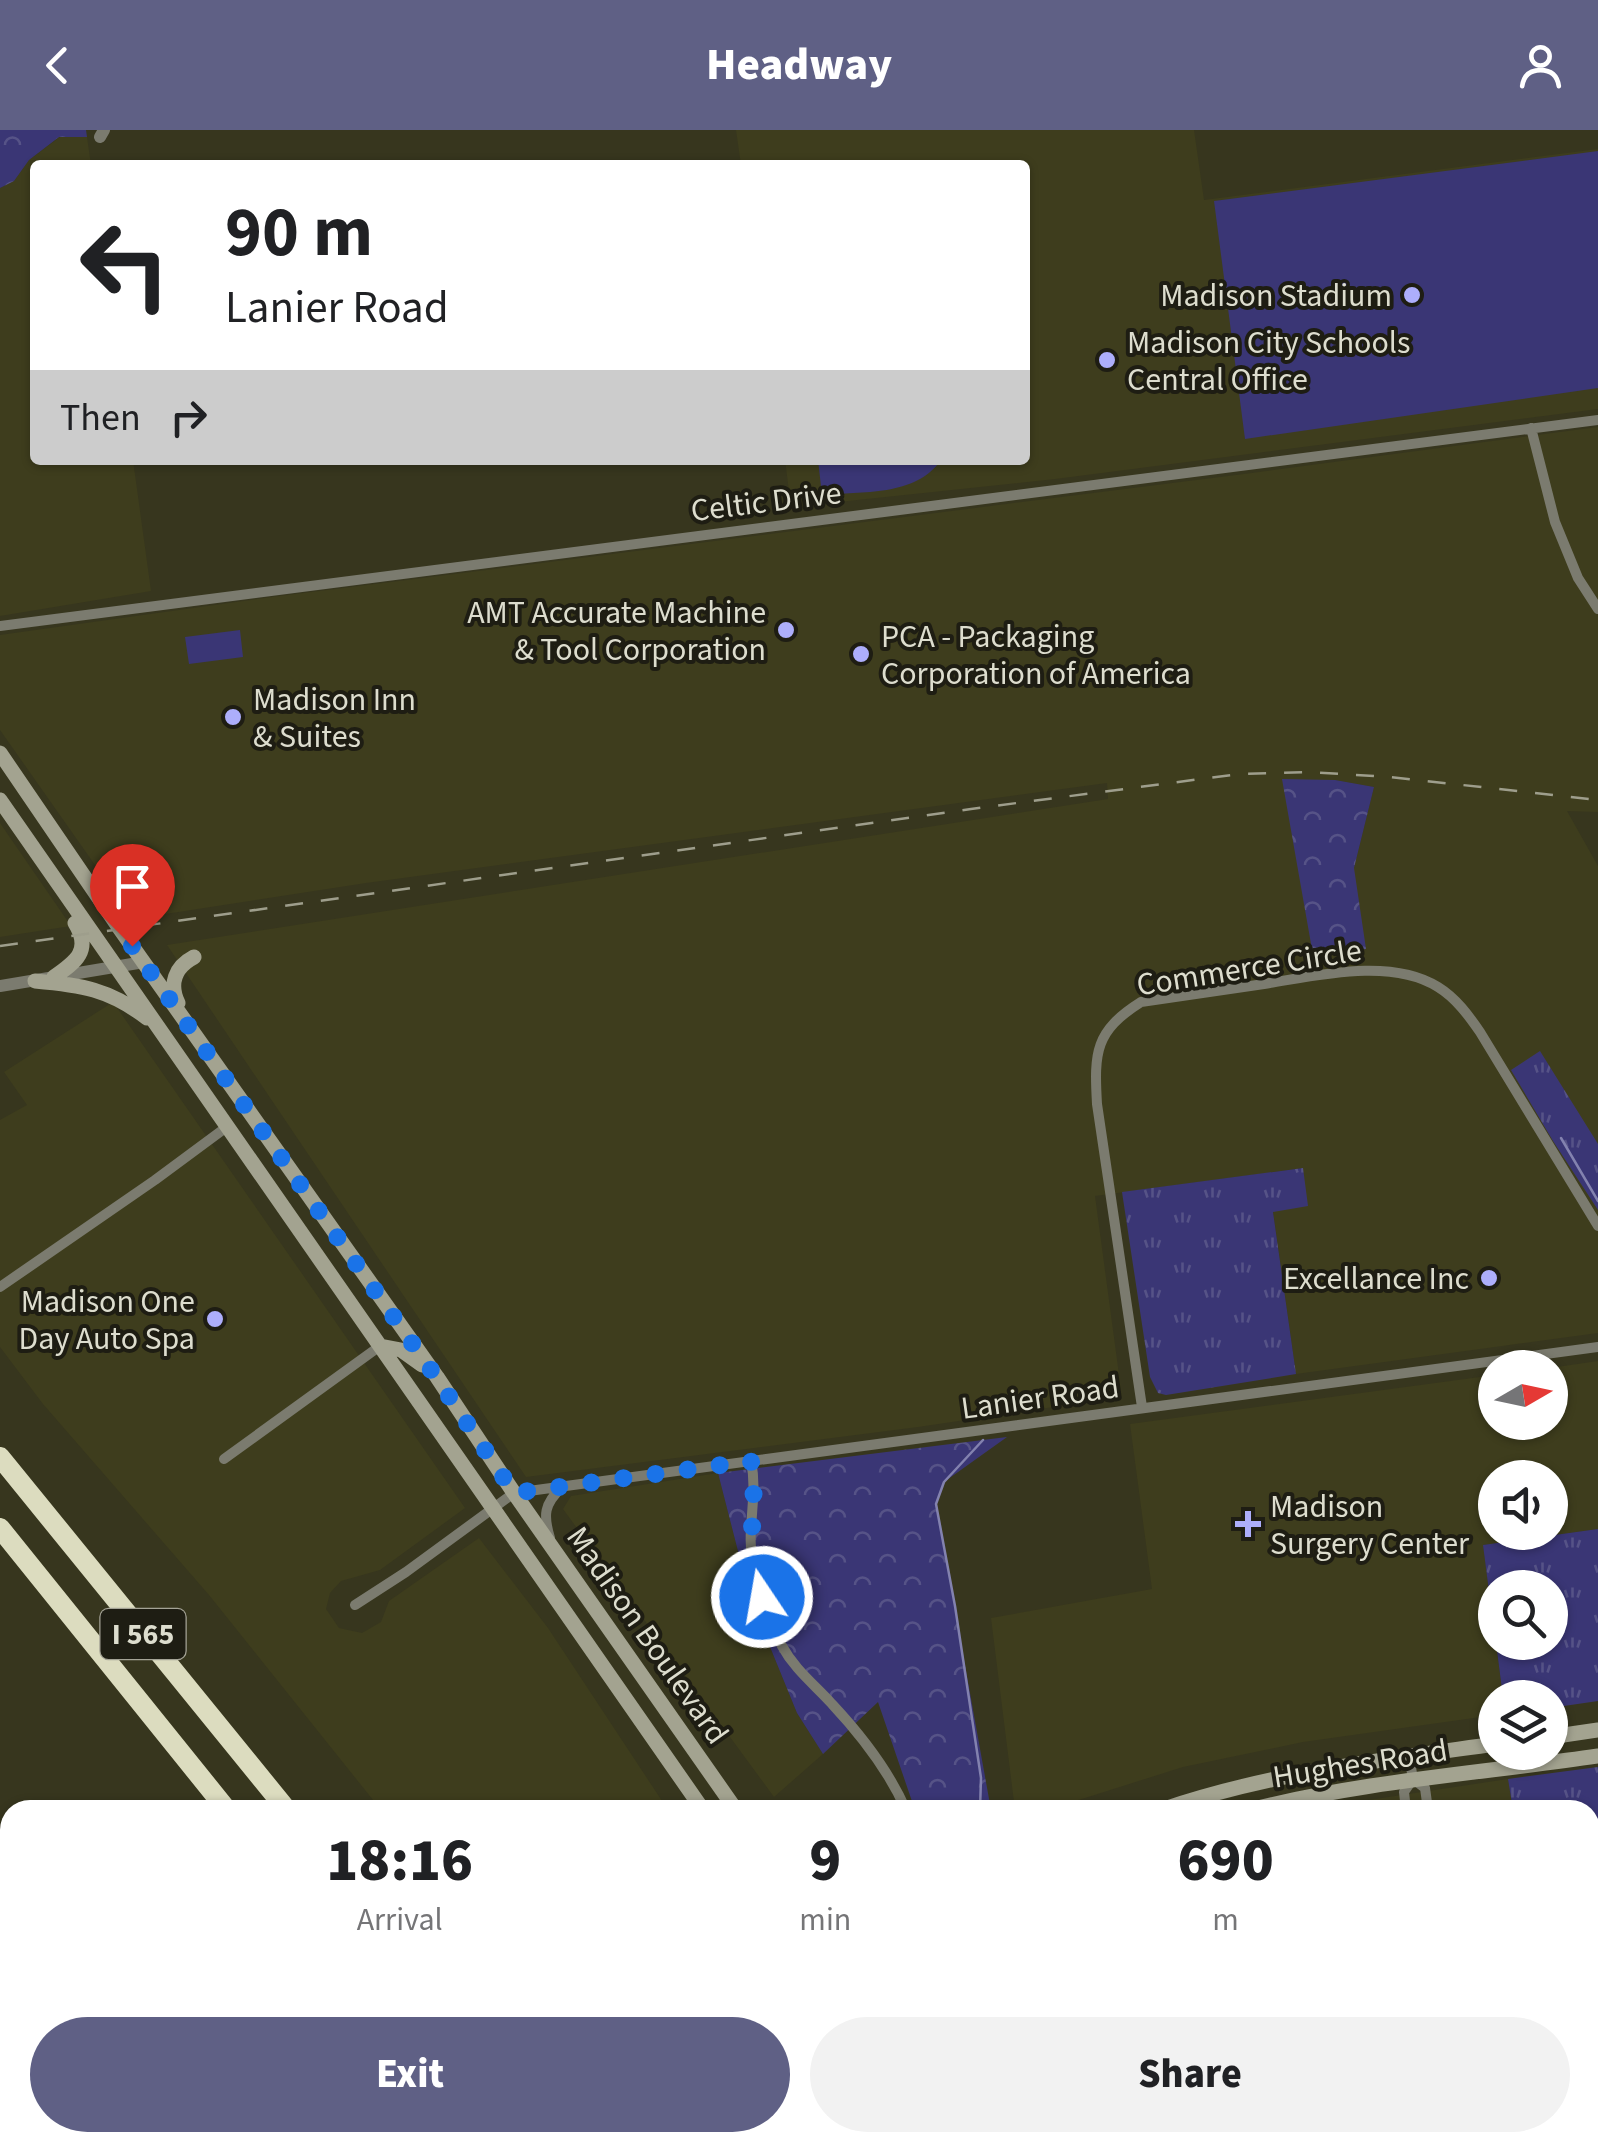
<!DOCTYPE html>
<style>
body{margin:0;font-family:"Source Sans 3",sans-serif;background:#f2f2f2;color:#202124;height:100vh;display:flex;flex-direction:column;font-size:38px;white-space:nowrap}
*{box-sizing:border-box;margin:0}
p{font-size:32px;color:#757577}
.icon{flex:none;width:55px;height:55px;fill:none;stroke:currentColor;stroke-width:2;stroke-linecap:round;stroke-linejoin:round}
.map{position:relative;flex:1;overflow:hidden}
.drawer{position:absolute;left:0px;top:1670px;width:1600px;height:352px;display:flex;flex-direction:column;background:#fff;border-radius:30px 30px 0 0;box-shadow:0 2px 8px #0004}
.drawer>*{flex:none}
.guide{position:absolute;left:30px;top:30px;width:1000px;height:305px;border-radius:10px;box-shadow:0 2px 8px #0004;background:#fff;color:#202124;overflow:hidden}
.needle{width:65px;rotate:81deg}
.controls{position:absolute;left:1478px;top:1220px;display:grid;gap:20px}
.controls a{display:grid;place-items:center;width:90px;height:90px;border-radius:50%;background:#fff;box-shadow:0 2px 8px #0004;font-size:50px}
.pin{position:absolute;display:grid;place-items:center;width:85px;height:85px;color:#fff;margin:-102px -42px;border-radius:50% 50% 50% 0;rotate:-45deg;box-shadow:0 0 10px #0007}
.pin .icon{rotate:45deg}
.me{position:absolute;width:110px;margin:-55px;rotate:348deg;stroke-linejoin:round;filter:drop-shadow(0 0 8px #0008)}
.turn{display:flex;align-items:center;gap:35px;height:210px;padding:0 30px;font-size:45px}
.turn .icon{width:130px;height:130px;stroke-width:2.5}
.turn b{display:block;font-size:70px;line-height:85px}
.then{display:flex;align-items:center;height:95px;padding:0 30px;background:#0003;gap:20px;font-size:38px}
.eta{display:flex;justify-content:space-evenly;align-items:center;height:170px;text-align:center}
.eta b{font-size:60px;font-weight:800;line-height:70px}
.action{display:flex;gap:20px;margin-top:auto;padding:20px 30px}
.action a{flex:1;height:115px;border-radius:60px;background:#5f6085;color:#fff;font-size:40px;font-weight:800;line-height:115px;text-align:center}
.action a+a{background:#f2f2f2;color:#202124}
header{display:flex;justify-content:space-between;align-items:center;height:130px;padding:0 30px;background:#5f6085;color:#fff;font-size:45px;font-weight:800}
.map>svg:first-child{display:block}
</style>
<header><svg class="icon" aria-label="back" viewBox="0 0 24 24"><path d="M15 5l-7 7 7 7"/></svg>Headway<svg class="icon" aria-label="person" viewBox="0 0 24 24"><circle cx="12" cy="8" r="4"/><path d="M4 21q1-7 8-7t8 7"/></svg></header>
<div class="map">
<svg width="1598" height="2021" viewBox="0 0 1598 2021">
<defs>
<pattern id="grass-tufts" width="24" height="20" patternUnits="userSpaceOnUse" patternTransform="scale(2.5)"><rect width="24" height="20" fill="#3a3675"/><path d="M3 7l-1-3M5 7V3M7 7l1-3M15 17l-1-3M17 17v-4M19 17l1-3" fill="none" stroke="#565387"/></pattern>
<pattern id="forest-crowns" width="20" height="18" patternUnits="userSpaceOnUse" patternTransform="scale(2.5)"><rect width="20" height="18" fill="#3a3675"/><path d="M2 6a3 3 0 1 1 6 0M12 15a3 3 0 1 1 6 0" fill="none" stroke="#565387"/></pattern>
<pattern id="water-ripples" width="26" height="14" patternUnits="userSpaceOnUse" patternTransform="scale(2.5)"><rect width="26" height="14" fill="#5d5ba2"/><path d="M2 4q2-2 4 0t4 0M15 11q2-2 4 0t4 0" fill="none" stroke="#7472ae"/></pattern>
</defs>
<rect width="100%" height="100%" fill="#37361e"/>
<!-- built -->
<path fill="#3e3d1d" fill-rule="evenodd" d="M736,0H1194L1204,70L1598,19V279L1055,349L791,377L785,330H1025V35H741Z
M60,7H87L91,35H35V330H133L151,461L0,486V58L14,51L29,30Z
M1598,297V682L1567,681L1598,736V1203L1296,1244L1273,1081L1303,1038L1095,1066L1122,1267L918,1297L526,1347L167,815L1108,669L1107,653L366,753L133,789L0,600V505L272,467L1252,343ZM1335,650L1374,657L1354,738Z
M0,693L71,796L0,807Z
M113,872L465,1378L380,1440L341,1451L330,1463L326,1479L339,1498L362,1503L381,1492L389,1471L479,1408L548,1498L668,1680H381L209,1465L43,1274L0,1217V990L27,975L4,942Z
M1598,1231V1399L1483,1415L1503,1567L1495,1568V1585L1303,1612L1183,1637L1047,1680H1015L991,1488L1152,1459L1130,1294L1495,1245V1292H1550V1238ZM1495,1348H1550V1402H1495Z
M718,1343L750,1468L797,1583L823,1624L774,1667L563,1379L571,1366Z
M1508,1649L1513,1680H1308L1362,1671Z
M777,2013H908L915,2021H766Z"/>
<!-- grass -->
<path fill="url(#grass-tufts)" d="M1540,921L1598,1014V1080L1553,1011L1511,940Z
M1303,1038L1308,1076L1273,1082L1296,1244L1166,1265L1158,1263L1150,1247L1122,1062Z
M1598,1399V1571L1550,1578V1568L1503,1567L1496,1513L1550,1512V1458H1495V1508L1483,1415Z
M1598,1637V1811H1590V1680H1513L1508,1649Z
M1590,1899L1598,1903V1955H1590Z
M656,2013H777L766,2021H662Z"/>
<!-- forest -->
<path fill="url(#forest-crowns)" d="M0,0H86L87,7H59L29,30L14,51L0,58Z
M1282,649L1335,650L1374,657L1354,738L1366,819L1313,825Z
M1007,1307L944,1352L936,1374L991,1680H915L878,1572L823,1624L797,1583L750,1468L718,1343Z
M1000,2013H1096L1086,2021H1006Z"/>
<!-- pitch -->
<path fill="#3a3675" d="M1598,21V258L1245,309L1214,71Z
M818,330H941C915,367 862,361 822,365Z
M240,500L243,527L189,534L185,507Z"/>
<!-- water -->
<path fill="url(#water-ripples)" stroke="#8382af" stroke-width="2.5" d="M1590,1955H1598V2018L1594,2021H1423L1402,2013L1590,2012Z"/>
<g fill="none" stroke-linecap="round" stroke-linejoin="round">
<!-- stream -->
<path stroke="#8382af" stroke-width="2.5" d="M1561,1008L1598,1071
M980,1680L981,1648L955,1476L936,1374L944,1352L983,1310
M0,1719H10
M1025,2012L1029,2021"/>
<!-- minor -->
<path stroke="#7b7b6f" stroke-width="10" d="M1531,298L1555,392L1578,448L1598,479
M0,496L1598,290
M0,1157L155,1050L228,996
M1142,1277L1097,974C1094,922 1095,901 1141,872C1182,866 1223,860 1264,854C1315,846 1391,827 1438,857C1456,868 1469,886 1480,902L1598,1096
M224,1329L380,1216
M751,1331C756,1355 752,1376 751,1400C748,1439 764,1483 782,1516C795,1540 815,1555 832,1574C861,1605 889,1641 906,1680
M550,1408C543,1385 544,1374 562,1357
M355,1475L406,1442L514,1363L1598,1217
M1413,1649L1425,1658L1428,1680
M1406,1680L1404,1662L1413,1649L1409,1626
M1100,2021L1111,2012L1118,2021
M1142,2021L1153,2012"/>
<!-- tertiary -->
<path stroke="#7b7b6f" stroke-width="12" d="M100,7L104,0
M0,856L144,832"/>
<!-- secondary -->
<path stroke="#a3a390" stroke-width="15" d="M0,623L120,799L437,1247L514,1363L736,1680
M0,670L703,1680
M54,847C76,832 92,820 75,793
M35,851C81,855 109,859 147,888
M178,873C169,854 175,837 194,827
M380,1216L401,1220L422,1235
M1550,1607L1598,1600
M1161,1680C1269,1643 1382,1630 1495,1614
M1250,1680C1364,1651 1482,1643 1598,1626
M936,2012L942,2021
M968,2012L974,2021"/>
<!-- motorway -->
<path stroke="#dcdcbf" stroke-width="20" d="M0,1327L287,1680
M0,1398L227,1680
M451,2012L458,2021
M497,2012L504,2021
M555,2012L562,2021
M599,2012L605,2021"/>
<!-- rail -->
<path stroke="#9e9e8c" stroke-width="2.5" stroke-dasharray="18 18" stroke-linecap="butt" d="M0,816L971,679L1239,644L1308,642L1390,647L1598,670"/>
</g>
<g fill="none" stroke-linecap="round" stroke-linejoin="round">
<!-- route -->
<path stroke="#1a73e8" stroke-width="18" stroke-dasharray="0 32.4" d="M132,816L436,1247L514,1363L751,1331L754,1354L751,1421L762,1467"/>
</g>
<!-- markers -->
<g fill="#adaefb" stroke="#1e1d13" stroke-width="4">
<circle cx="1412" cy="165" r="10"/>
<circle cx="1107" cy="230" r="10"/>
<circle cx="786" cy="500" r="10"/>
<circle cx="861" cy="524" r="10"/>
<circle cx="233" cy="587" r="10"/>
<circle cx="1489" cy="1148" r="10"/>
<circle cx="215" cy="1189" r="10"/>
<path d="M1243 1379h10v10h10v10h-10v10h-10v-10h-10v-10h10z"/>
</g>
<g text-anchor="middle" stroke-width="8" stroke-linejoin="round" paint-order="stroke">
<!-- shield labels -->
<rect fill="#1e1d13" stroke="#a4a396" stroke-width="2.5" x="100.5" y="1479" width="85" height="50" rx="8"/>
<g font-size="30" font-weight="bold" fill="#ddddce">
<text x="143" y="1514">I 565</text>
</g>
<!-- poi labels -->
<g font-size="32" fill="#ddddce" stroke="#1e1d13" text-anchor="end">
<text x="1392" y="176">Madison Stadium</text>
<text x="1127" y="223" text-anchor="start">Madison City Schools<tspan x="1127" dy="37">Central Office</tspan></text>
<text x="766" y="493">AMT Accurate Machine<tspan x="766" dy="37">&amp; Tool Corporation</tspan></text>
<text x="881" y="517" text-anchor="start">PCA - Packaging<tspan x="881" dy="37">Corporation of America</tspan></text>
<text x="253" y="580" text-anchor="start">Madison Inn<tspan x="253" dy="37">&amp; Suites</tspan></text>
<text x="1469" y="1159">Excellance Inc</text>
<text x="195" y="1182">Madison One<tspan x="195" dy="37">Day Auto Spa</tspan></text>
<text x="1270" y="1387" text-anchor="start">Madison<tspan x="1270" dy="37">Surgery Center</tspan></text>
</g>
<!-- street labels -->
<g font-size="32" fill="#ddddce" stroke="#1e1d13">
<text transform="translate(766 371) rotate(-7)" y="11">Celtic Drive</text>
<text transform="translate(1249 837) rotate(-9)" y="11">Commerce Circle</text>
<text transform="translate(1040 1267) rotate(-8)" y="11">Lanier Road</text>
<text transform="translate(648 1505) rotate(55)" y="11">Madison Boulevard</text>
<text transform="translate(1360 1633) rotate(-9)" y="11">Hughes Road</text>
</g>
</g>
</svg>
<div class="controls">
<a><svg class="needle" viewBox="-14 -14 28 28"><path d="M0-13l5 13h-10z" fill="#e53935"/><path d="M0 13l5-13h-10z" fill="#757577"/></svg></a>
<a><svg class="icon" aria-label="sound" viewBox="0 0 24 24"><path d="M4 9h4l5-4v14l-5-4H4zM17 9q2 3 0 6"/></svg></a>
<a><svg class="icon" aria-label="search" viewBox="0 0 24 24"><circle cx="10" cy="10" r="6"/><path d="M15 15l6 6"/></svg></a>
<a><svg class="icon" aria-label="layers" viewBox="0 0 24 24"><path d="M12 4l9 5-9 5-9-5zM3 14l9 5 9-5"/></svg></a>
</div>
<div class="pin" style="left:132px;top:816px;background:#d93025"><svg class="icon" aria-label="arrive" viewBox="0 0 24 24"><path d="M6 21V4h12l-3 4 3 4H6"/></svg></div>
<svg class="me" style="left:762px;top:1467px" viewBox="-20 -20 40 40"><circle r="17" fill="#1a73e8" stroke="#fff" stroke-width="3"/><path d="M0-11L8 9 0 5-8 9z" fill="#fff"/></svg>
<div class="guide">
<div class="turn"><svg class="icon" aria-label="left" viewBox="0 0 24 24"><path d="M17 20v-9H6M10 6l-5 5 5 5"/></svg><div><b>90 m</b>Lanier Road</div></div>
<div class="then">Then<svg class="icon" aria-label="right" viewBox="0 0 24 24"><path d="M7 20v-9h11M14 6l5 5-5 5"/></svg></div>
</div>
<section class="drawer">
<div class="eta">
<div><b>18:16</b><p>Arrival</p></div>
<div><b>9</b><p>min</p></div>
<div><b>690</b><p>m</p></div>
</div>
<div class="action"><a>Exit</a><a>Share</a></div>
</section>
</div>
